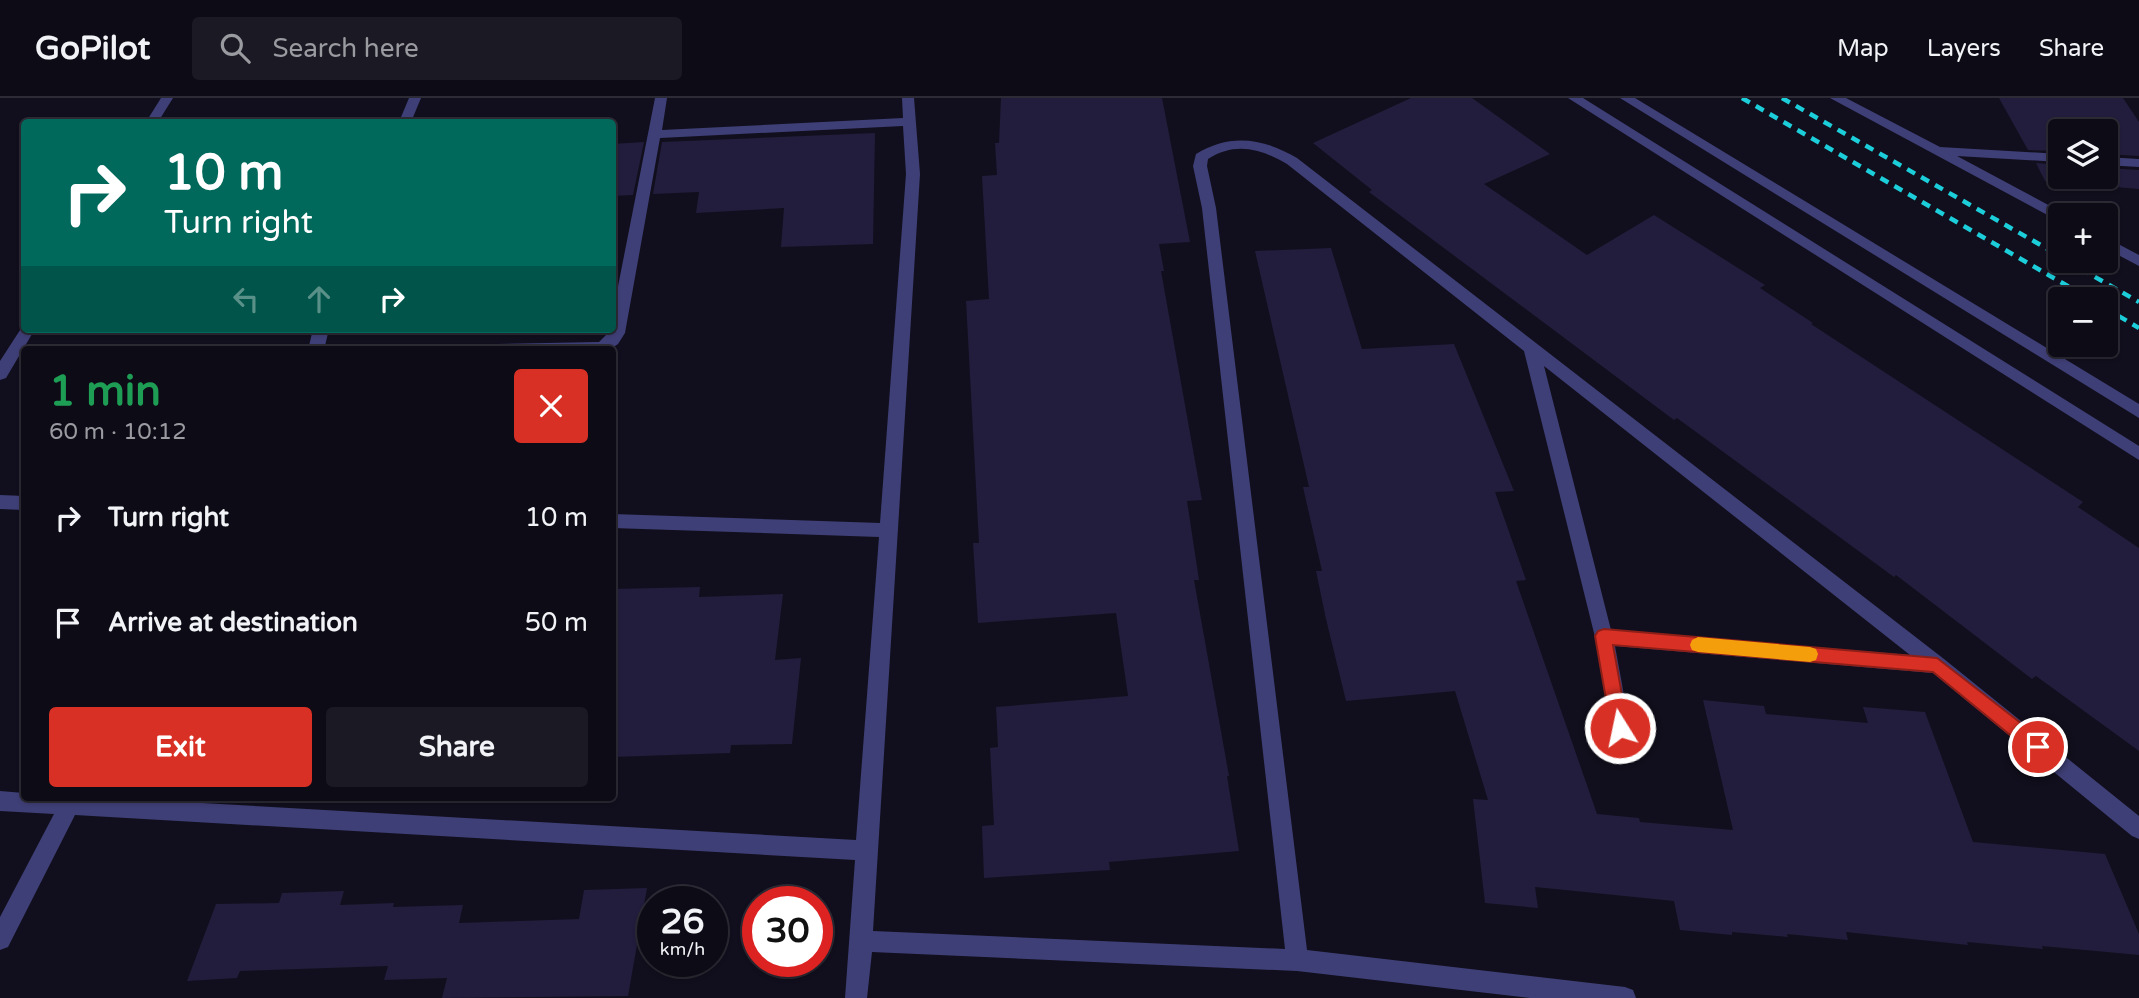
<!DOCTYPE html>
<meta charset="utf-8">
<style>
body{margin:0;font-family:"Varela Round",sans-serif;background:#1b1923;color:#f1f3f6;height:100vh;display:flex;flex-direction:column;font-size:26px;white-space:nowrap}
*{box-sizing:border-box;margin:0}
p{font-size:23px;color:#9a9ba1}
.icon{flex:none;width:38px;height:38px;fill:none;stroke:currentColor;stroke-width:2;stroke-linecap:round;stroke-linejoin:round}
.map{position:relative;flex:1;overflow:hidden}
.panel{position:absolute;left:21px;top:248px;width:595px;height:455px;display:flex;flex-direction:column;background:#0d0b16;border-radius:7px;box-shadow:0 2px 5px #0004,0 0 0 2px #2d2b35}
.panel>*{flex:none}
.banner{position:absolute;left:21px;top:21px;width:595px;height:214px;border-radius:7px;box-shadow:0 2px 5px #0004,0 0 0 2px #2d2b35;background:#00695c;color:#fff;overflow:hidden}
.tools{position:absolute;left:2048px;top:21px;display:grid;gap:14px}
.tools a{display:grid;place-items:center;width:70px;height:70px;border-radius:7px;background:#0d0b16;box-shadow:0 2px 5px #0004,0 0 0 2px #2d2b35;font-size:35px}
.speed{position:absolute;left:637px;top:788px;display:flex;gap:14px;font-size:35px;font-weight:700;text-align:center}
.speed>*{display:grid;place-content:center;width:91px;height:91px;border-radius:50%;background:#0d0b16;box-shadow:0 2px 5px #0004,0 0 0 2px #2d2b35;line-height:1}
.speed small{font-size:18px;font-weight:400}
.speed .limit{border:10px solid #d22;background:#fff;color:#111}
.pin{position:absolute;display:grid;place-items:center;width:60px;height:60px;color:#fff;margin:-30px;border:4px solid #fff;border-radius:50%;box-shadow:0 2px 7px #0007}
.me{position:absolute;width:77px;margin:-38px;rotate:350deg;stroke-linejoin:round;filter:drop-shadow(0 0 5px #0008)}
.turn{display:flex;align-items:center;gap:24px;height:147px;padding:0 28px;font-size:32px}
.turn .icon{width:91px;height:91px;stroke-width:2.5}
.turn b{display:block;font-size:49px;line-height:60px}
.lanes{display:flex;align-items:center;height:66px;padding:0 28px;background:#0003;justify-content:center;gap:35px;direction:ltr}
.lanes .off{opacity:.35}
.round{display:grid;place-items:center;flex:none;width:74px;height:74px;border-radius:7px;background:#1b1923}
.summary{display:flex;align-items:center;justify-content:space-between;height:119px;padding:0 28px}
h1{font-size:42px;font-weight:800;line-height:52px;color:#1e9e55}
.primary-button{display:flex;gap:14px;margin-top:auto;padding:14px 28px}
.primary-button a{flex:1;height:80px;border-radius:7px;background:#d93025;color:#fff;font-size:28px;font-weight:800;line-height:80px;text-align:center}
.primary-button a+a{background:#1b1923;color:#f1f3f6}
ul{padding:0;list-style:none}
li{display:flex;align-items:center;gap:21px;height:105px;padding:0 28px}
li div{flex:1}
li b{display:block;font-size:26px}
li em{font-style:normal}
header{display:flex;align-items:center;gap:42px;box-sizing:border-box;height:98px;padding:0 35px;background:#0d0b16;border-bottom:2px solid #2d2b35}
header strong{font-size:33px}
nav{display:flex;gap:38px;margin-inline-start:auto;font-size:24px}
.search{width:490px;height:63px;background:#1b1923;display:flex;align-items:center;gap:18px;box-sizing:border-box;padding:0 24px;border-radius:7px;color:#9a9ba1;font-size:26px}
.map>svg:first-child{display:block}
</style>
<header>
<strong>GoPilot</strong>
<div class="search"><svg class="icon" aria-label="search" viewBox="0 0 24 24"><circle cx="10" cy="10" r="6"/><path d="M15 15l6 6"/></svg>Search here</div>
<nav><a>Map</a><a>Layers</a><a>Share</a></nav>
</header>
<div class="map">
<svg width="2139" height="900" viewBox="0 0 2139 900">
<rect width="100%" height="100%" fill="#110f1d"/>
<!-- building -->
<path fill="#221d3c" d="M1001,0H1162L1190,144L1159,146L1164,173H1161L1202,402L1187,403L1199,482H1194L1229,678H1227L1239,753L1109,764L1110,772L984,780L982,728L994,727L990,650L998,649L996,609L1128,598L1116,515L978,525L973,445H979L966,203L989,201L982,78L997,77L995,45H999Z
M1411,0H1472L1550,56L1484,86L1587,157L1654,117L1765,187L1760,190L1813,225L1811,226L2083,404L2078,409L2139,450V653L2036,578L2032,581L1896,477L1894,479L1677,320L1674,322L1369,94L1372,92L1313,45Z
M1999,0H2123L2139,24V58L2105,56V33H2060V53L2028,52Z
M875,35L873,146L781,149L784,110L696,115L699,94L653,96L662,44Z
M644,44L633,97L612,98V46Z
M2036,65L2060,67V79H2105V70L2139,72V91L2045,83Z
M1331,150L1362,251L1454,246L1514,393L1495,394L1526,482L1516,483L1597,716L1639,720L1640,724L1733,732L1703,602L1764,608L1766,616L1868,625L1863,609L1925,614L1973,744L2105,756L2139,836V857L2042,848L2043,851L1967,844L1968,847L1846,834L1848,842L1787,836L1788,839L1732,834V837L1680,832L1674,803L1535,789L1538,810L1485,805L1473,701L1488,702L1455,593L1346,603L1326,521L1316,473H1322L1303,389H1309L1255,153Z
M700,489L699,499L783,496L775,562L801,560L792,646L731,647L730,655L612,659V491Z
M647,790L628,898L442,900L447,880L384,882L388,868L240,873L237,880L187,883L216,806L279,805L282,795L344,793L340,807L394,805L393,809L463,807L459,825L520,823L579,821L584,792Z"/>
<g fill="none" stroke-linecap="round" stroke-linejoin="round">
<!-- street -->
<path fill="#3f3f77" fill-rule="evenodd" d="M161,0H173L158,24H146Z
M409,0H421L411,24H399Z
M655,0H667L662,32L903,20L902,0H914L920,76L873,833L1285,851L1202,110L1193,68L1196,56C1230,35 1263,40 1297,60L1944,561L2139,718V741L2132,738L1933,575L1615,548L1630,630L1627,636L1620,639L1613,636L1595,539L1524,253L1287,66C1260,50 1235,44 1208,61L1207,68L1216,110L1307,852L1625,889L1633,892L1636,900H1530L1297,873L872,854L867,900H845L855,762L75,717L8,849L0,852V819L54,716L0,713V693L24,695V700H114L856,742L879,439L612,430V416L880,425L906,76L903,28L660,40L625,235L618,246L609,252H488L496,246L599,244L612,231V219ZM1544,268L1910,557L1611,532Z
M1568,0H1583L2139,348V362Z
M1620,0H1635L2139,306V320Z
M1830,0H1846L1940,49L2060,56V64L1957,58L2067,117H2060V123L2055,121Z
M2105,59L2139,61V69L2105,67Z
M2105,139L2139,157V168L2105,150Z
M24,226V231H35L6,280L0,282V263Z
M313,231H329L324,252H308Z
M0,397L24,398V412L0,411Z"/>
<!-- rail -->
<path stroke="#1cceda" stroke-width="4.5" stroke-dasharray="9 7" stroke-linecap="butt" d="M1742,0L2090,201
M1782,0L2060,158
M2067,163L2139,204
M2105,210L2139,230"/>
</g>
<!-- route -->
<path fill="#d93025" stroke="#8d1f18" stroke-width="2" d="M1604,531L1937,560L2044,643L2047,649L2044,655L2038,657L2032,655L1933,574L1613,547L1628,630L1626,636L1620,638L1613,636L1611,630L1595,538L1598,533Z"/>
<!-- slow -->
<path fill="#f59e0b" d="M1698,539L1810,549L1816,551L1818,556L1816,562L1810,564L1698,554L1692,552L1690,547L1692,542Z"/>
</svg>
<div class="tools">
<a><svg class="icon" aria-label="layers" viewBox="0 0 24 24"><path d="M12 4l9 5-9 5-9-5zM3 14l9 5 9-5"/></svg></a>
<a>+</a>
<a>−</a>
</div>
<div class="speed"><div>26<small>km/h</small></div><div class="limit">30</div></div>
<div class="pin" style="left:2038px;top:649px;background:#d93025"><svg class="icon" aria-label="arrive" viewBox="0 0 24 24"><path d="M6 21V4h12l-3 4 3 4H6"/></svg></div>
<svg class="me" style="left:1620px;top:630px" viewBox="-20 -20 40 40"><circle r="17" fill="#d93025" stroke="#fff" stroke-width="3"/><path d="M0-11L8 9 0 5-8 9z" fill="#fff"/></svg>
<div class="banner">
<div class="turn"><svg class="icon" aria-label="right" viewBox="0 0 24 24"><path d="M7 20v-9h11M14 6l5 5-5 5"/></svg><div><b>10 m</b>Turn right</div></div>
<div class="lanes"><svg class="icon off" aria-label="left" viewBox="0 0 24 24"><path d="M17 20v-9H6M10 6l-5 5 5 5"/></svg><svg class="icon off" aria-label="ahead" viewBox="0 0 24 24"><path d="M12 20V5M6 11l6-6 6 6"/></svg><svg class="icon" aria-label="right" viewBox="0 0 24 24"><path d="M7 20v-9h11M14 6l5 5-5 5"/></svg></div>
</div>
<section class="panel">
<div class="summary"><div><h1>1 min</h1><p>60 m · 10:12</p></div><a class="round" style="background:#d93025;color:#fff"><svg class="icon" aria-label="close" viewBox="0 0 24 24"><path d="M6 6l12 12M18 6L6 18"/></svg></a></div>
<ul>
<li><svg class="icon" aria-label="right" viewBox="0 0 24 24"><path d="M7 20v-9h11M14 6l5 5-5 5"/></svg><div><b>Turn right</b></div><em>10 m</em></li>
<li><svg class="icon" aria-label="arrive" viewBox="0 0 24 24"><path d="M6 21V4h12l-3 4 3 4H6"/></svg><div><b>Arrive at destination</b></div><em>50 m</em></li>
</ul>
<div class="primary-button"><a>Exit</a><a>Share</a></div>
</section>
</div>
